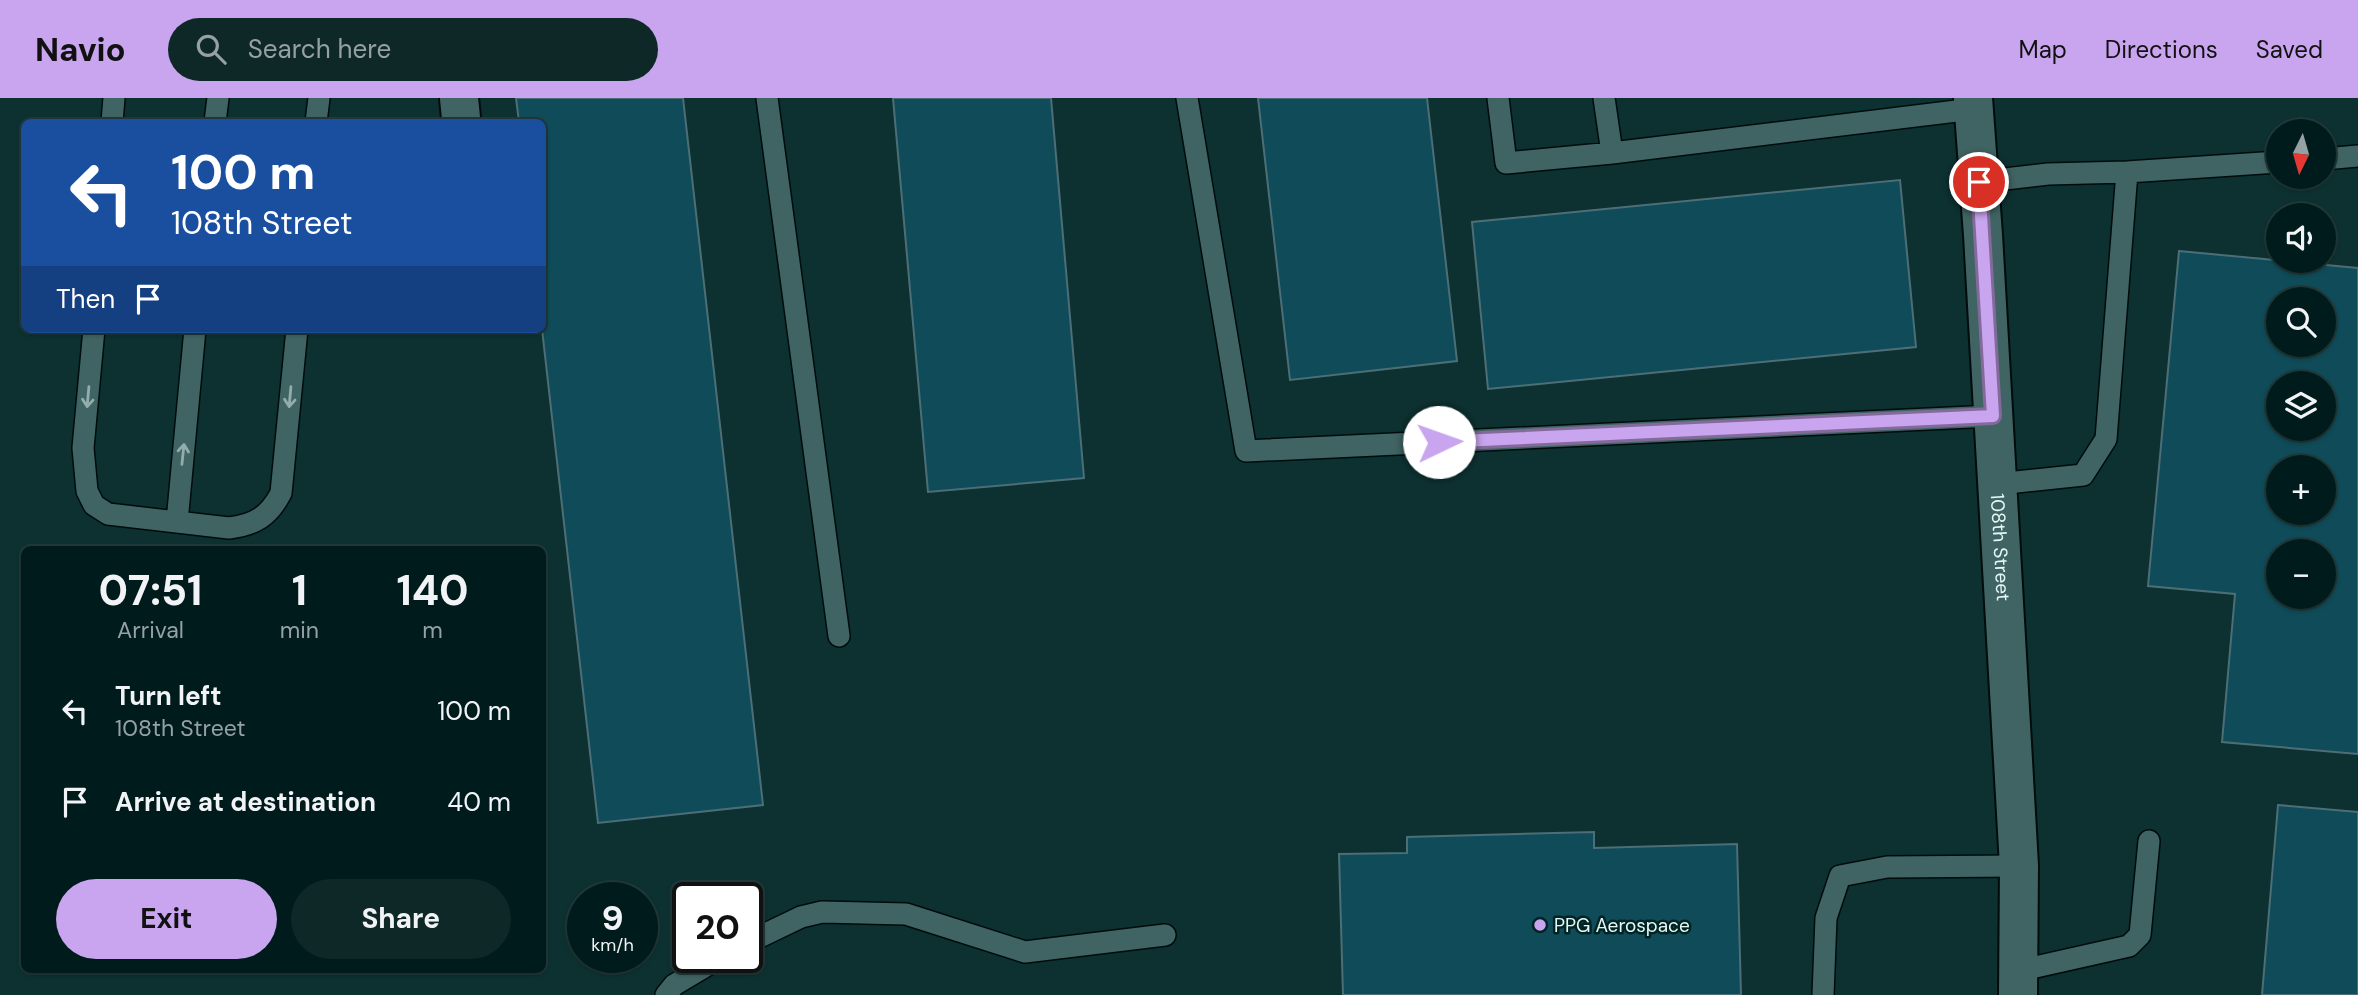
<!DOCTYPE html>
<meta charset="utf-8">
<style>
body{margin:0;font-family:"DM Sans",sans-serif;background:#0e2828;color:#f1f3f6;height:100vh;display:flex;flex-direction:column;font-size:26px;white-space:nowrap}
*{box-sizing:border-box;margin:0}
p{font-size:23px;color:#95a1a3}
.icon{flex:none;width:38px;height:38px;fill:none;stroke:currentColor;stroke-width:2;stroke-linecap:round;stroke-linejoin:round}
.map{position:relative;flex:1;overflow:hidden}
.drawer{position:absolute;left:21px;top:448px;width:525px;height:427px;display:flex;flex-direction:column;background:#001b1b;border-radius:10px;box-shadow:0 2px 5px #0004,0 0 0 2px #22393a}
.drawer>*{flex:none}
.hud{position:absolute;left:21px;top:21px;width:525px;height:214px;border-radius:10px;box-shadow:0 2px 5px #0004,0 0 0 2px #22393a;background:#1a4fa0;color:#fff;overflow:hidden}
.needle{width:46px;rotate:185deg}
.buttons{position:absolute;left:2266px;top:21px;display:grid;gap:14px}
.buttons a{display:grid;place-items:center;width:70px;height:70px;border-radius:50%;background:#001b1b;box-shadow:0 2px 5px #0004,0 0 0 2px #22393a;font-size:35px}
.speed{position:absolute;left:567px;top:784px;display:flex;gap:14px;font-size:35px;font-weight:700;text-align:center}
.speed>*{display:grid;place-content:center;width:91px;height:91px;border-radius:50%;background:#001b1b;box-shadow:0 2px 5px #0004,0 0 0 2px #22393a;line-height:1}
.speed small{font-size:18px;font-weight:400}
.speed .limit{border:4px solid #111;border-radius:10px;background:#fff;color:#111}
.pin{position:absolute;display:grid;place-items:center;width:60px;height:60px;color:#fff;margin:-30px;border:4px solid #fff;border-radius:50%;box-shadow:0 2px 7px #0007}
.me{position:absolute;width:77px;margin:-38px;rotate:87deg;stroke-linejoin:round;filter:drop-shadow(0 0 5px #0008)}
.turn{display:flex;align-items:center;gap:24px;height:147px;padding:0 35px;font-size:32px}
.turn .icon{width:91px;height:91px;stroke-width:2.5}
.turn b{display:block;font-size:49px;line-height:60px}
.then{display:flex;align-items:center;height:66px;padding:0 35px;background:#0003;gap:14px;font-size:26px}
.eta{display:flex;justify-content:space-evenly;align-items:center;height:119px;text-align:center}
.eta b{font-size:42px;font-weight:700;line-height:49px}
.primary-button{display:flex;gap:14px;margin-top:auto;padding:14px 35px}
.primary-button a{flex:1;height:80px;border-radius:42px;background:#c8a5ee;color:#111;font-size:28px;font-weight:700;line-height:80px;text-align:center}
.primary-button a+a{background:#0e2828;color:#f1f3f6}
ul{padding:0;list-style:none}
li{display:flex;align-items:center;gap:21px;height:91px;padding:0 35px}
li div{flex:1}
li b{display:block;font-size:26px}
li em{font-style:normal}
header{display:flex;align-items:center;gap:42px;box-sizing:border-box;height:98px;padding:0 35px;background:#c8a5ee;color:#111}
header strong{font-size:33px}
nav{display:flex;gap:38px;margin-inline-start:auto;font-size:24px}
.search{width:490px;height:63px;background:#0e2828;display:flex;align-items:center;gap:18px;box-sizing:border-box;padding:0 24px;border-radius:38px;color:#95a1a3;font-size:26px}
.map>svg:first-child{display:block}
</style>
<header>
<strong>Navio</strong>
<div class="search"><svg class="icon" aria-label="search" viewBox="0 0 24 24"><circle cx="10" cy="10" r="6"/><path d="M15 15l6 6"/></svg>Search here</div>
<nav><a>Map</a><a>Directions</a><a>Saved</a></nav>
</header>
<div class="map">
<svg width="2358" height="897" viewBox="0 0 2358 897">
<rect width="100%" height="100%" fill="#002424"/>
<!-- built -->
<path fill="#0d3131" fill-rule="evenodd" d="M0,0H2358V897H0ZM24,24H542V231H24ZM2278,33H2324V79H2278ZM2278,117H2324V163H2278ZM2278,201H2324V247H2278ZM2278,285H2324V331H2278ZM2278,369H2324V415H2278ZM24,452H542V872H24ZM2278,453H2324V499H2278ZM583,800H642V859H583ZM688,800H747V859H688Z"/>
<!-- building -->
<path fill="#0f4b58" stroke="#4c6e77" stroke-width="2" fill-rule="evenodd" d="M516,0H683L763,707L598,725L542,231V24H519Z
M893,0H1051L1084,380L928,394Z
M1258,0H1427L1457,263L1290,282Z
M1900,82L1916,249L1488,291L1472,124Z
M2179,153L2358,170V656L2222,644L2235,496L2148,488ZM2278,201H2324V247H2278ZM2278,285H2324V331H2278ZM2278,369H2324V415H2278ZM2278,453H2324V499H2278Z
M2278,707L2358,714V897H2262Z
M1594,734V750L1737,746L1741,897H1343L1339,756L1407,755V739Z"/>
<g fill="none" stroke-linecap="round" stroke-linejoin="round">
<!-- lane casing -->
<g stroke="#000c0c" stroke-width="24">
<path id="lane" d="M767,0L839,538
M1187,0L1246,353L1993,318
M1498,0L1506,65L1612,55
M1604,0L1612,55L1973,11
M112,24L114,0
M215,24L218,0
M316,24L319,0
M2324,61L2358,58
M1979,84L2048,76L2127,74L2278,64
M94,231L83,350L87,393L94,407L108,416L229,430C255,427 269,418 281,395L297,231
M1997,386L2083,377L2106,341L2127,74
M177,424L195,231
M747,845L801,819L822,814L906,816L1025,854L1165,837
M2018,873L2129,848L2140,837L2149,743
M666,897L674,887L721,859
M1823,897L1826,820L1840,778L1887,769L2019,768"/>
</g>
<!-- street casing -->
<g stroke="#000c0c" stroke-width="42">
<g id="street">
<path d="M459,0L461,20"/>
<path id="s1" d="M1973,0L1983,137L2019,768L2018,897"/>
</g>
</g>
<!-- lane -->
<use href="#lane" stroke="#406463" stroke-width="21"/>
<!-- street -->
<use href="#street" stroke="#406463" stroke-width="38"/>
</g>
<!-- one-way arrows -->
<defs><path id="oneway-shaft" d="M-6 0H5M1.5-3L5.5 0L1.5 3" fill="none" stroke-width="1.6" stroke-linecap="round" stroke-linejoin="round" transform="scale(1.75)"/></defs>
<g stroke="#92aeac">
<use href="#oneway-shaft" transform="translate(88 299) rotate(95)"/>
<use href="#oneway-shaft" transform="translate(290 299) rotate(95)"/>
<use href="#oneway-shaft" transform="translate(183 356) rotate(-84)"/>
</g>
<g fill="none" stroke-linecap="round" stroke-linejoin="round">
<!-- route casing -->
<g stroke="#826b9b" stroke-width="18">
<path id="route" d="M1439,344L1993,318L1979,84"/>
</g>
<!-- route -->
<use href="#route" stroke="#c8a5ee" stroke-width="12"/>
</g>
<!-- markers -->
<circle fill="#c8a5ee" stroke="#002424" stroke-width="2.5" cx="1540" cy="827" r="7"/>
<g text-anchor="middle" stroke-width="5" stroke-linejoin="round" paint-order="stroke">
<!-- street labels -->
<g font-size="19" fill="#e3f7f6" stroke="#002424">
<text dy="7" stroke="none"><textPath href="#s1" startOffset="450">108th Street</textPath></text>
</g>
<!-- poi labels -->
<g font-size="19" fill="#e3f7f6" stroke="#002424" text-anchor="start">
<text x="1554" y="834">PPG Aerospace</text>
</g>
</g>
</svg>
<div class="buttons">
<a><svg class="needle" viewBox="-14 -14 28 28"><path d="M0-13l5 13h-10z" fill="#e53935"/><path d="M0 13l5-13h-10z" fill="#95a1a3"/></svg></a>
<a><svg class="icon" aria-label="sound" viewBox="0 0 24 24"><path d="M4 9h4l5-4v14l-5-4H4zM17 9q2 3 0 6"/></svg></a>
<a><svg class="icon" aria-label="search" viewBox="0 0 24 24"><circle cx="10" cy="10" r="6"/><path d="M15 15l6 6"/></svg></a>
<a><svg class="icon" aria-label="layers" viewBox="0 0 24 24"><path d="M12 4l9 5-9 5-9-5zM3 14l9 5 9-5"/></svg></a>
<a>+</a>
<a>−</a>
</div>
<div class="speed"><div>9<small>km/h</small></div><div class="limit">20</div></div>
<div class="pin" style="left:1979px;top:84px;background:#d93025"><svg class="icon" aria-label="arrive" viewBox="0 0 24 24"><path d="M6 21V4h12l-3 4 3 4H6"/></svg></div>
<svg class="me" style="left:1439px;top:344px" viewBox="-20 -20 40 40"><circle r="19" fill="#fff"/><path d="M0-13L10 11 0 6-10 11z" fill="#c8a5ee"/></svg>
<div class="hud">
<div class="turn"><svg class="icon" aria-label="left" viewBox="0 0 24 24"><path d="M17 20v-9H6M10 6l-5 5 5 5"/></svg><div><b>100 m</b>108th Street</div></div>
<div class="then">Then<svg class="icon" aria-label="arrive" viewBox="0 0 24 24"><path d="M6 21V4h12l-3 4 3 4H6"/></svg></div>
</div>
<section class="drawer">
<div class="eta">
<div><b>07:51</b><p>Arrival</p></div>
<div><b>1</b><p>min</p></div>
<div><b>140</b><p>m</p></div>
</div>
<ul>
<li><svg class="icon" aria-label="left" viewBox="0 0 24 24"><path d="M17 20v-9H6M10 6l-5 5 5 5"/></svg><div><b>Turn left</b><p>108th Street</p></div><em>100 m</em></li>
<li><svg class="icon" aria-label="arrive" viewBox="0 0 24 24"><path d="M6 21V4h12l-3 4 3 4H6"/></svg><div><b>Arrive at destination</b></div><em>40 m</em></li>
</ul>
<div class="primary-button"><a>Exit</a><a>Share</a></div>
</section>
</div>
